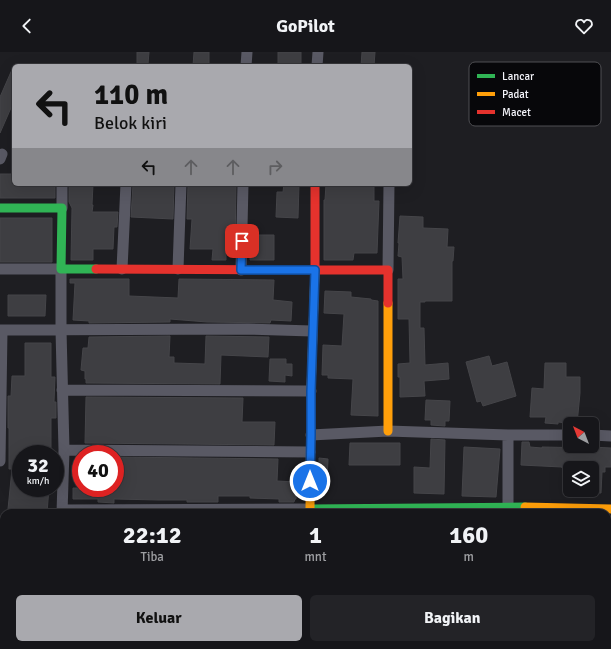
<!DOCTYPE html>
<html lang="id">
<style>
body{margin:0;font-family:Signika,sans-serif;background:#232327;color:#f1f3f6;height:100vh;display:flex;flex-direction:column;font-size:15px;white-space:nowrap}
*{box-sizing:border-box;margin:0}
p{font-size:13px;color:#9e9fa2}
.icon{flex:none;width:22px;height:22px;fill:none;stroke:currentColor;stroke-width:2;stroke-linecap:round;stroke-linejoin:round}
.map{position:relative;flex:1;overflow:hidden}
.sheet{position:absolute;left:0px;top:457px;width:611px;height:140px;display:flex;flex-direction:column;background:#16161a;border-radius:12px 12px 0 0;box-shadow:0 4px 16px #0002,0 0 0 1px #353539}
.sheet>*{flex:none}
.top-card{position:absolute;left:12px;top:12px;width:400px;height:122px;border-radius:6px;box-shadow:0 4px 16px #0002,0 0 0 1px #353539;background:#a9a9ae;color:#111;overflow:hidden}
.needle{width:26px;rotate:318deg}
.tools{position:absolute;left:563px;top:365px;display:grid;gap:8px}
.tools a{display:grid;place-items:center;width:36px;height:36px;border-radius:6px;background:#16161a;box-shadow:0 4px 16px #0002,0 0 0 1px #353539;font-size:20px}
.speed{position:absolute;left:12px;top:393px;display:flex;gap:8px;font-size:20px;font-weight:700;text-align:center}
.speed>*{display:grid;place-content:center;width:52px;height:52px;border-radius:50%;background:#16161a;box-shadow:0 4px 16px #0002,0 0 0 1px #353539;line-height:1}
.speed small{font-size:10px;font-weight:400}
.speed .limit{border:6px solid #d22;background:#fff;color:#111}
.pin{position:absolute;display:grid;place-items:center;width:34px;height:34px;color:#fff;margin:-17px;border-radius:8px;box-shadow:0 2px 6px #0006}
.me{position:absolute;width:44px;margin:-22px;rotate:0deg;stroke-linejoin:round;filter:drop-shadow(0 0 3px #0008)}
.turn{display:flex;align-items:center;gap:14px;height:84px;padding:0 16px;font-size:18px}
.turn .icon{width:52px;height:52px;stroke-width:2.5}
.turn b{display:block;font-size:28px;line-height:34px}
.lanes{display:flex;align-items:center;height:38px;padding:0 16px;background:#0003;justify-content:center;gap:20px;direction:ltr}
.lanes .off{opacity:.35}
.eta{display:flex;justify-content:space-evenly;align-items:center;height:68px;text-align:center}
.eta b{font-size:24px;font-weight:800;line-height:28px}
.action{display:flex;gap:8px;margin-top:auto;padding:8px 16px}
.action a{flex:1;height:46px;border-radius:6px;background:#a9a9ae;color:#111;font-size:16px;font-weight:800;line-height:46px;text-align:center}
.action a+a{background:#232327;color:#f1f3f6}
header{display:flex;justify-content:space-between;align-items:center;height:52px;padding:0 16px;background:#16161a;font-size:18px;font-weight:800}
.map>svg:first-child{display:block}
</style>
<header><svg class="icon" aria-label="back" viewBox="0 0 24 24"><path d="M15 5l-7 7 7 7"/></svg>GoPilot<svg class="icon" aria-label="heart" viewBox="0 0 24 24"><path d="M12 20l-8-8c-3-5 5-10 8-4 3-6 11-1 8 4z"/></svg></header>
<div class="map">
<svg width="611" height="597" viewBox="0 0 611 597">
<rect width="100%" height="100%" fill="#1e1e22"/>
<!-- building -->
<path fill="#3e3e42" stroke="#454549" d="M137,0H149L148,12L137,11Z
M194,0H209V14H193Z
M278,0H301V13L278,12Z
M362,0H375L374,14H361Z
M14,13V49L0,81V45Z
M0,122H14V132H55V146H0Z
M69,132H93L92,153H93L92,160H118L117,175H114L113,197H93V208H71L72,156L69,150Z
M133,132H174L173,167L131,165Z
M188,132L236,133L235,196L226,195V208H212L213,197H190L192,167H187Z
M284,132H299L298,166L276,165L277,140H283Z
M326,132H374V149H379L377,201H354L353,208H324V148H325Z
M400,164L423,165V176L448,177L447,195H454L453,209H452V249H425V250H420V276H424L425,313L448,311L449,327L424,329L425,344L400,345V325H398V312L410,311L409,267H398V227H403L402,205L398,204L399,191H398Z
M0,166H52V210H0Z
M249,183H274V208H250V196H249Z
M70,227H129V244L178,246L179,227L274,228L273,248L292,250L291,269L271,268L270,271L207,270L170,267V270L89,271V269L73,268L75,231H70Z
M325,239L351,240V245L371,247V248L378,249V364L351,363L353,327L328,326V323H322L323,293L342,294L344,262L324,261Z
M8,243H46L45,264H8Z
M170,284L169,305H174V311L205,312L206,284L269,285L268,305L221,303L220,332L86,331V327H85V319L81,318L83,296H88L89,285Z
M25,291H51V325H55L54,350H56V366H51V402H21V436H49L47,461H22V458L8,457L12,417H9V376H8V344H11L12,324H25Z
M489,304L492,314L507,310L516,344L483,354L481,349L477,350L466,310Z
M270,307H286V312H292V324L285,323V330L269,329Z
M545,311H566V325H580V341L577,372L558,370V372L545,371L546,365H530L532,336L544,337Z
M86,345L243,346L242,370H275L274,393L85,391Z
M426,348L450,349L449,369H445V374L431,373V368H425Z
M431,387L445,388L444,442L414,441V415L430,416Z
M522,390H529L530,395L542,396V395L592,396V395L611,396V415H605V420H602L601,441H592V416H562V415L521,413Z
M350,391H400V413H349Z
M464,395L500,397L496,445L462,444Z
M115,405L278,407L277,429L297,430L296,447H295L294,450H279V447L250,446V444H218V450H187V448H159L114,447V451L98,450V447H73V436H115Z
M319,406L328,407L327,427H319Z"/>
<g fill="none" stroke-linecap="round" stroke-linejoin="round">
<!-- street -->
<path stroke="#595964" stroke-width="11" d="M246,14L247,0
M317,14L318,0
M0,107L2,102
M62,132V156
M0,217H61V278L64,398L62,461
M122,217L126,132
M178,217L181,132
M241,218L243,132
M388,218L389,132
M0,278L248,277L312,279
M62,338L311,339
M311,383L388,379L508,383H570
M592,383L611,384
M64,398L310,400
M0,409L2,279
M508,455V383
M62,458L309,457L310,461
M0,515L1,524
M607,590H611
M318,593L319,597
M572,597L593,593"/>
<!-- fast -->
<path stroke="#30b455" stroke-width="9" d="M0,156H62L61,217H96
M310,457L525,455"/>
<!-- slow -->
<path stroke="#ff9f0a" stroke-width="9" d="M297,218H315L311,339L310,457
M388,251V379
M525,455L611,457"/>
<!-- jam -->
<path stroke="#e5322d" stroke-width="9" d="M315,132V218H388V251
M96,217L297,218"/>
</g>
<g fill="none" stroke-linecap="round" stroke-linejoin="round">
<!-- route casing -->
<g stroke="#114b97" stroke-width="10">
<path id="route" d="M242,189L241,218H315L311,339V383L310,429"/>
</g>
<!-- route -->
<use href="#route" stroke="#1a73e8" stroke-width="7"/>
</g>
<!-- legend -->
<rect x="469" y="10" width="132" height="64" rx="6" fill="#07070a" stroke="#4e4e52" stroke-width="1"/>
<rect x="477" y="22" width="18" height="4" fill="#30b455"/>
<rect x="477" y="40" width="18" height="4" fill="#ff9f0a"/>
<rect x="477" y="58" width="18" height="4" fill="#e5322d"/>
<g font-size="11" fill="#f4f4fa">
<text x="502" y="28">Lancar</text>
<text x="502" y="46">Padat</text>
<text x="502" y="64">Macet</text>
</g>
</svg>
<div class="tools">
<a><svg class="needle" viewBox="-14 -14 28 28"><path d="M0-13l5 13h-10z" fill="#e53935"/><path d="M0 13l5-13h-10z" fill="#9e9fa2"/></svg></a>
<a><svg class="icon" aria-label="layers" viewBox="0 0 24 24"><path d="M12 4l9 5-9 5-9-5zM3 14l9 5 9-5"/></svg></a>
</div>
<div class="speed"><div>32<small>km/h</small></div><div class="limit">40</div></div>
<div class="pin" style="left:242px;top:189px;background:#d93025"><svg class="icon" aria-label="arrive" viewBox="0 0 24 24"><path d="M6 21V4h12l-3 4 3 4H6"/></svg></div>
<svg class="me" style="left:310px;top:429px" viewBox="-20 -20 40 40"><circle r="17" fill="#1a73e8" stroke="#fff" stroke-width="3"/><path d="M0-11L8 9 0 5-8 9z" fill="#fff"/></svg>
<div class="top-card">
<div class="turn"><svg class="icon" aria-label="left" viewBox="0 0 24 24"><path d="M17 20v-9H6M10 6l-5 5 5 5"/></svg><div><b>110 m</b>Belok kiri</div></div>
<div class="lanes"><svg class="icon" aria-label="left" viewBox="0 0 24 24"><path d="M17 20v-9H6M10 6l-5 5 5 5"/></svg><svg class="icon off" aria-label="ahead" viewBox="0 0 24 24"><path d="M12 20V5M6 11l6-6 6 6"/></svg><svg class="icon off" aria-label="ahead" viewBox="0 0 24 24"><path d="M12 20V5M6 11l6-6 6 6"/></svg><svg class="icon off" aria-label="right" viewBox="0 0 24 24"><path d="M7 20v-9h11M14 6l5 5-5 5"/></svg></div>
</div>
<section class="sheet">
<div class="eta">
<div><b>22:12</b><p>Tiba</p></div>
<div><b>1</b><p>mnt</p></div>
<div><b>160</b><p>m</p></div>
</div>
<div class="action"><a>Keluar</a><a>Bagikan</a></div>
</section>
</div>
